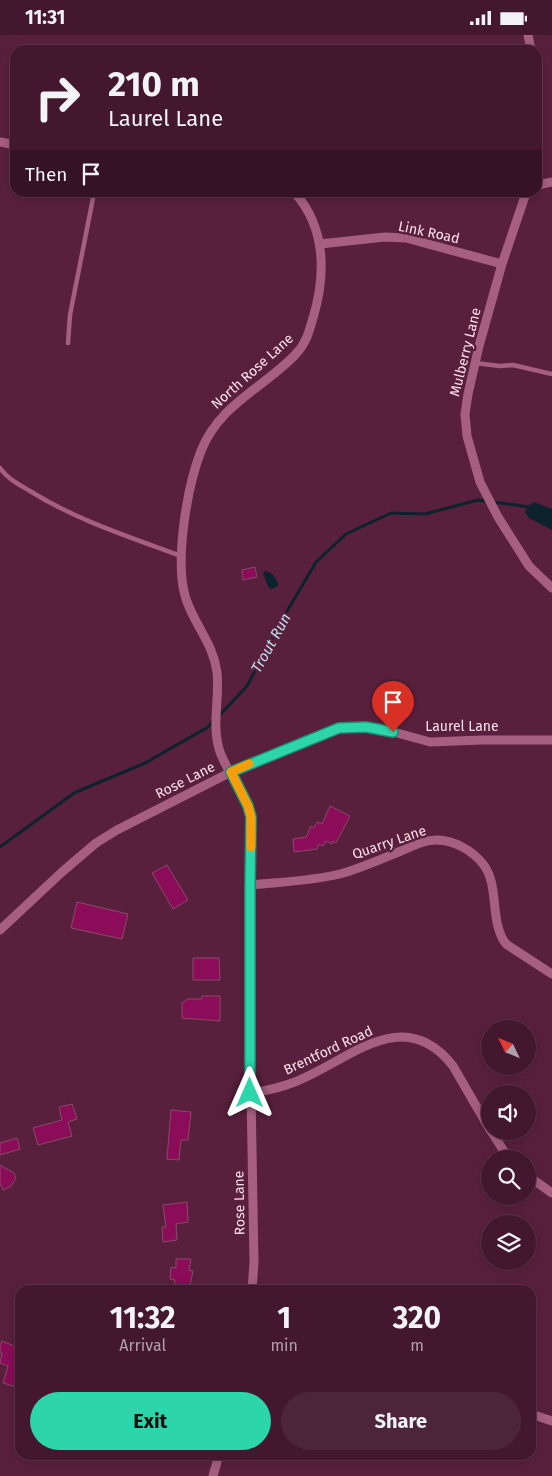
<!DOCTYPE html>
<style>
body{margin:0;font-family:"Fira Sans",sans-serif;background:#4d253a;color:#f1f3f6;height:100vh;display:flex;flex-direction:column;font-size:19px;white-space:nowrap}
*{box-sizing:border-box;margin:0}
p{font-size:16px;color:#afa0aa}
.icon{flex:none;width:28px;height:28px;fill:none;stroke:currentColor;stroke-width:2;stroke-linecap:round;stroke-linejoin:round}
.map{position:relative;flex:1;overflow:hidden}
.details{position:absolute;left:15px;top:1250px;width:521px;height:175px;display:flex;flex-direction:column;background:#43182e;border-radius:15px;box-shadow:0 2px 12px #0003,0 0 0 1px #5b374a}
.details>*{flex:none}
.top-card{position:absolute;left:10px;top:10px;width:532px;height:152px;border-radius:15px;box-shadow:0 2px 12px #0003,0 0 0 1px #5b374a;background:#43182e;color:#f1f3f6;overflow:hidden}
.needle{width:32px;rotate:313deg}
.tools{position:absolute;left:481px;top:985px;display:grid;gap:10px}
.tools a{display:grid;place-items:center;width:55px;height:55px;border-radius:50%;background:#43182e;box-shadow:0 2px 12px #0003,0 0 0 1px #5b374a;font-size:25px}
.pin{position:absolute;display:grid;place-items:center;width:42px;height:42px;color:#fff;margin:-51px -21px;border-radius:50% 50% 50% 0;rotate:-45deg;box-shadow:0 0 5px #0007}
.pin .icon{rotate:45deg}
.me{position:absolute;width:55px;margin:-28px;rotate:0deg;stroke-linejoin:round;filter:drop-shadow(0 0 4px #0008)}
.turn{display:flex;align-items:center;gap:18px;height:105px;padding:0 15px;font-size:22px}
.turn .icon{width:65px;height:65px;stroke-width:2.5}
.turn b{display:block;font-size:35px;line-height:42px}
.then{display:flex;align-items:center;height:48px;padding:0 15px;background:#0003;gap:10px;font-size:19px}
.eta{display:flex;justify-content:space-evenly;align-items:center;height:85px;text-align:center}
.eta b{font-size:30px;font-weight:700;line-height:35px}
.cta{display:flex;gap:10px;margin-top:auto;padding:10px 15px}
.cta a{flex:1;height:58px;border-radius:30px;background:#2dd5ab;color:#111;font-size:20px;font-weight:700;line-height:58px;text-align:center}
.cta a+a{background:#4d253a;color:#f1f3f6}
.status{display:flex;justify-content:space-between;align-items:center;height:35px;padding:0 25px;background:#43182e;direction:ltr}
.status svg{height:14px;fill:currentColor}
.map>svg:first-child{display:block}
</style>
<div class="status"><b>11:31</b><svg viewBox="0 0 49 12"><path d="M0 12V9h3v3zM5 12V6h3v6zM10 12V3h3v9zM15 12V0h3v12zM26 1h20v11H26zM47 4h2v5h-2z"/></svg></div>
<div class="map">
<svg width="552" height="1441" viewBox="0 0 552 1441">
<rect width="100%" height="100%" fill="#59203d"/>
<!-- water -->
<path fill="#0c222c" d="M534,467L552,474V495L529,483L525,477L528,471Z
M265,536C272,537 278,544 278,551L272,554L269,553L263,539Z"/>
<g fill="none" stroke-linecap="round" stroke-linejoin="round">
<!-- stream -->
<path stroke="#0c222c" stroke-width="3" d="M218,682L247,651L286,578L316,527L346,499L391,478L425,479L478,465L530,472
M0,812L74,758L145,728L208,692L213,686"/>
</g>
<!-- building -->
<path fill="#8b0c59" stroke="#884b68" d="M255,532L257,542L243,545L242,535Z
M330,771L350,781L336,808L333,806L332,809L326,806L323,811L319,809L317,814L294,817L293,804L306,802L311,791L314,793L317,787L322,789Z
M167,830L188,865L173,874L152,838Z
M77,867L128,879L122,904L71,893Z
M193,923H219L220,945H193Z
M202,961H220V986L182,983V968L188,964H202Z
M72,1069L77,1084L68,1087L72,1101L38,1110L33,1093L62,1085L59,1072Z
M171,1075L191,1077L188,1105H181L179,1125L167,1124Z
M17,1103L20,1114L0,1120V1108Z
M0,1130L14,1138L16,1143L11,1151L3,1155L0,1148Z
M187,1167L188,1187L176,1189L177,1205L163,1207L162,1192H166L163,1170Z
M176,1224H191L189,1235L193,1236L189,1255H174L175,1245L170,1244L171,1232L176,1233Z
M2,1306L17,1312L16,1316L20,1317V1353L3,1348L8,1331L0,1328L2,1318L0,1317V1311Z"/>
<g fill="none" stroke-linecap="round" stroke-linejoin="round">
<!-- service -->
<path stroke="#a75f81" stroke-width="4.5" d="M68,308L70,280L94,158
M475,328L500,331L513,330L552,339
M0,433C8,444 18,449 30,456C76,485 130,502 181,521"/>
<!-- minor -->
<path stroke="#a75f81" stroke-width="9" d="M528,0L531,15
M0,107L15,110
M538,150L552,147
M526,158L502,229L479,311L468,359L465,379L467,401L480,447L498,482L529,531L552,553
M320,209L385,202L406,203L502,229
M250,850C280,847 311,846 340,839C361,833 381,824 401,816C413,811 424,805 437,805C454,805 473,816 483,829C500,850 489,887 506,909L552,939
M0,895L62,837L96,808L117,795L231,737L325,698L339,693L366,692L379,693L430,707L482,705H552
M251,1058C264,1056 279,1053 292,1048C347,1028 402,966 453,1031L490,1095
M491,1096L509,1124
M528,1141L552,1158
M252,1255L254,1227L251,1058L250,850L251,781C245,758 228,739 220,717C211,691 220,663 217,637C213,608 195,591 186,564C174,528 187,452 201,416C220,369 262,354 295,320C306,309 309,297 313,283C326,240 326,193 295,158
M531,1379L552,1386
M213,1441L219,1420"/>
</g>
<g fill="none" stroke-linecap="round" stroke-linejoin="round">
<!-- route casing -->
<g stroke="#1d8a6f" stroke-width="12">
<path id="route" d="M250,1058V850L251,782L248,771L231,737L339,693L366,692L393,697"/>
</g>
<!-- route -->
<use href="#route" stroke="#2dd5ab" stroke-width="9"/>
<!-- slow -->
<path stroke="#f59e0b" stroke-width="9" d="M249,729L231,737L248,771L251,782V812"/>
</g>
<g text-anchor="middle" stroke-width="5" stroke-linejoin="round" paint-order="stroke">
<!-- street labels -->
<g font-size="14" fill="#fddfeb" stroke="#59203d">
<text transform="translate(429 197) rotate(12)" y="5">Link Road</text>
<text transform="translate(465 317) rotate(-76)" y="5">Mulberry Lane</text>
<text transform="translate(252 336) rotate(-42)" y="5">North Rose Lane</text>
<text x="462" y="696">Laurel Lane</text>
<text transform="translate(185 745) rotate(-27)" y="5">Rose Lane</text>
<text transform="translate(389 807) rotate(-19)" y="5">Quarry Lane</text>
<text transform="translate(328 1015) rotate(-25)" y="5">Brentford Road</text>
<text transform="translate(239 1168) rotate(-91)" y="5">Rose Lane</text>
</g>
<!-- water labels -->
<g font-size="15" font-style="italic" fill="#bedded" stroke="#59203d">
<text transform="translate(271 608) rotate(-61)" y="5">Trout Run</text>
</g>
</g>
</svg>
<div class="tools">
<a><svg class="needle" viewBox="-14 -14 28 28"><path d="M0-13l5 13h-10z" fill="#e53935"/><path d="M0 13l5-13h-10z" fill="#afa0aa"/></svg></a>
<a><svg class="icon" aria-label="sound" viewBox="0 0 24 24"><path d="M4 9h4l5-4v14l-5-4H4zM17 9q2 3 0 6"/></svg></a>
<a><svg class="icon" aria-label="search" viewBox="0 0 24 24"><circle cx="10" cy="10" r="6"/><path d="M15 15l6 6"/></svg></a>
<a><svg class="icon" aria-label="layers" viewBox="0 0 24 24"><path d="M12 4l9 5-9 5-9-5zM3 14l9 5 9-5"/></svg></a>
</div>
<div class="pin" style="left:393px;top:697px;background:#d93025"><svg class="icon" aria-label="arrive" viewBox="0 0 24 24"><path d="M6 21V4h12l-3 4 3 4H6"/></svg></div>
<svg class="me" style="left:250px;top:1058px" viewBox="-20 -20 40 40"><path d="M0-17L14 15 0 8-14 15z" fill="#2dd5ab" stroke="#fff" stroke-width="4"/></svg>
<div class="top-card">
<div class="turn"><svg class="icon" aria-label="right" viewBox="0 0 24 24"><path d="M7 20v-9h11M14 6l5 5-5 5"/></svg><div><b>210 m</b>Laurel Lane</div></div>
<div class="then">Then<svg class="icon" aria-label="arrive" viewBox="0 0 24 24"><path d="M6 21V4h12l-3 4 3 4H6"/></svg></div>
</div>
<section class="details">
<div class="eta">
<div><b>11:32</b><p>Arrival</p></div>
<div><b>1</b><p>min</p></div>
<div><b>320</b><p>m</p></div>
</div>
<div class="cta"><a>Exit</a><a>Share</a></div>
</section>
</div>
